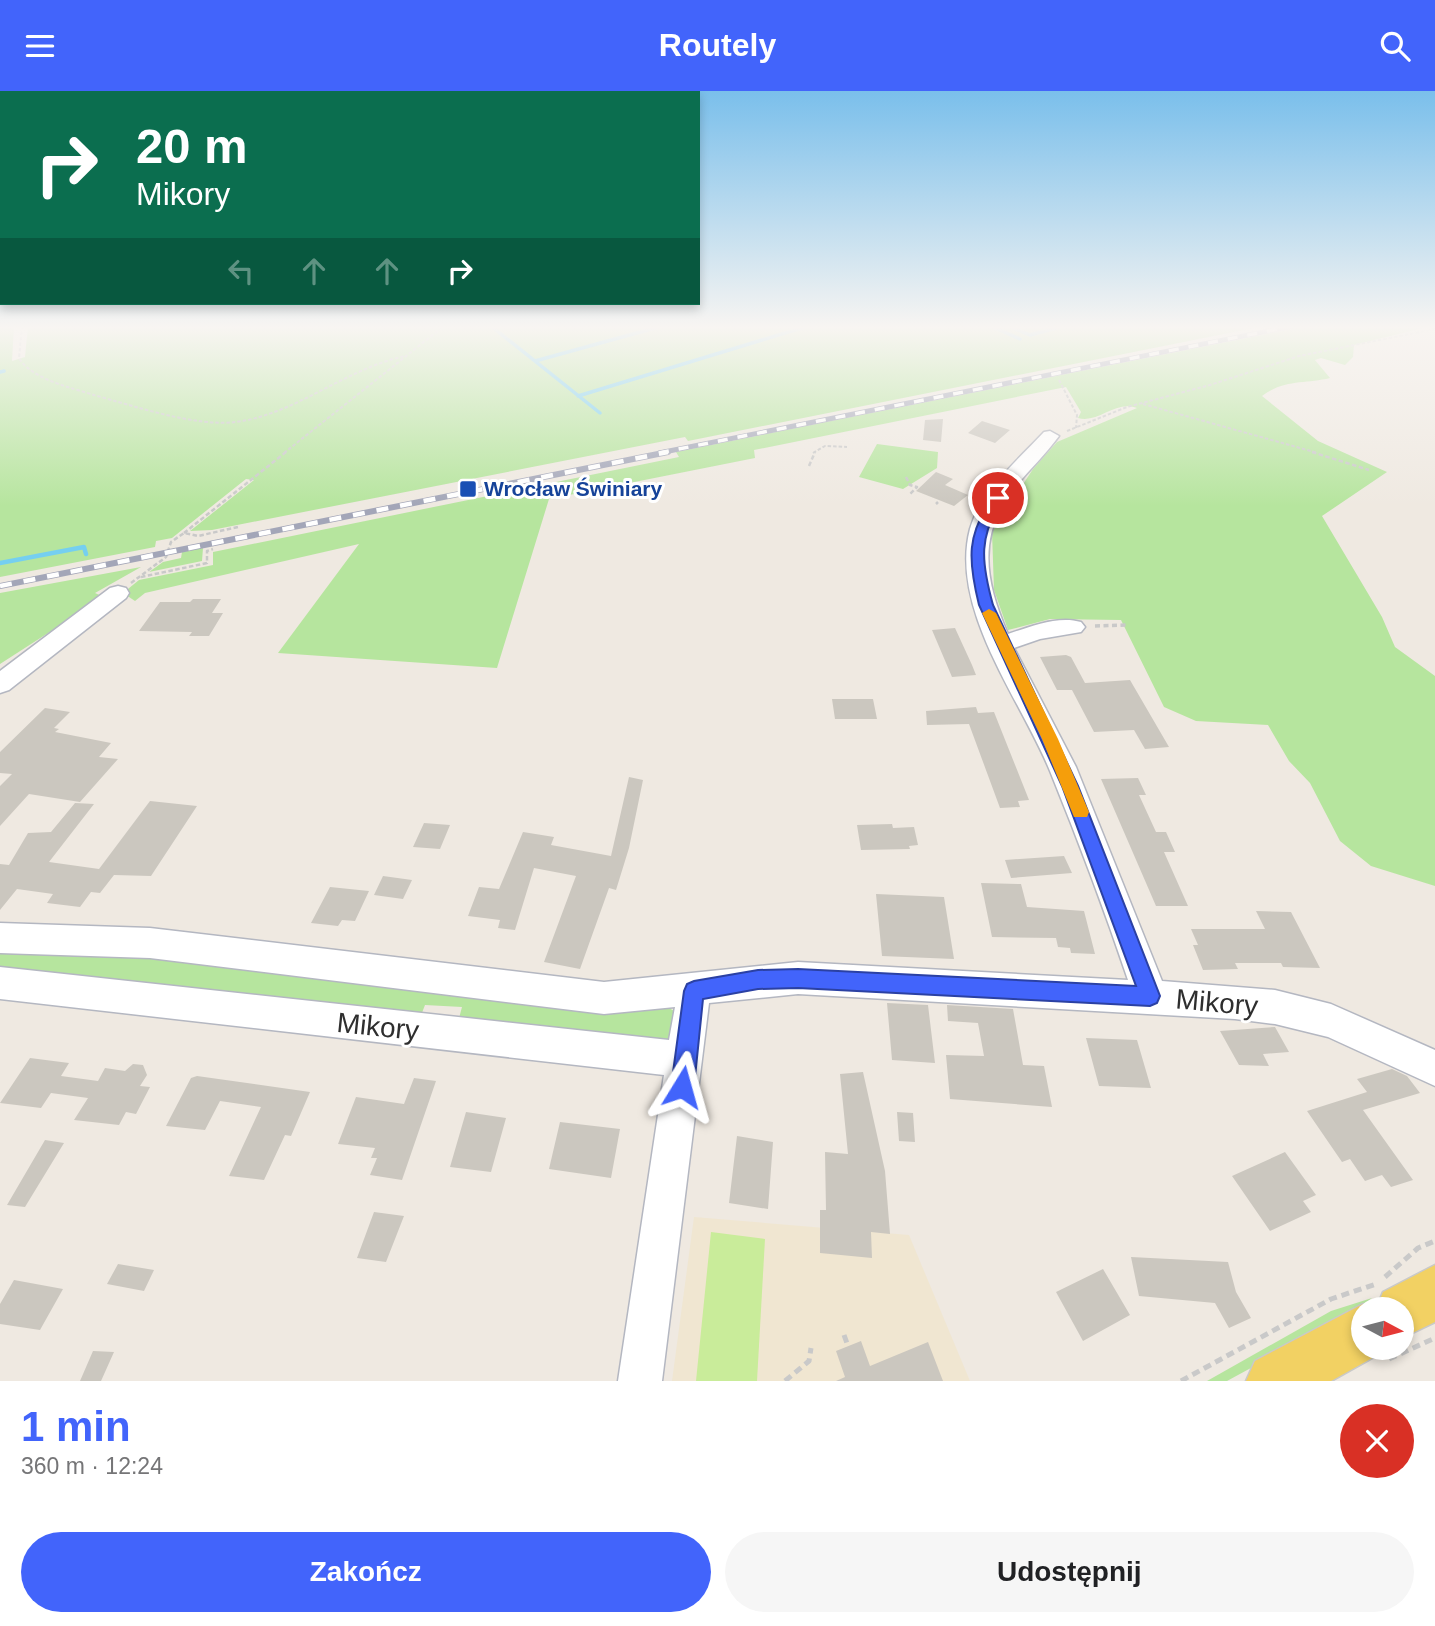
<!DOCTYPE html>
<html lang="pl">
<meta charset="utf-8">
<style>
body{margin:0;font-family:Helvetica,sans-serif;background:#f6f6f6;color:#202124;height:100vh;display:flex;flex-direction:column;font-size:26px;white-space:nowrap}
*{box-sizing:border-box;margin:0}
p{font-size:23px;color:#757577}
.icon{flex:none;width:38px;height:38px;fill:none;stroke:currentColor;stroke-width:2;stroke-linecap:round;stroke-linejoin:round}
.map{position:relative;height:1290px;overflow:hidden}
.drawer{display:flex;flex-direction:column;background:#fff;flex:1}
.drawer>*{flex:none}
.hud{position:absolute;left:0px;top:0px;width:700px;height:214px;box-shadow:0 4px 10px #0003;background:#0b6e4f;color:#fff;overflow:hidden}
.needle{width:46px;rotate:97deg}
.buttons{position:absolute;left:1351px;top:1206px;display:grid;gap:14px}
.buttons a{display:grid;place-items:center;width:63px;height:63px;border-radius:50%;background:#fff;box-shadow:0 4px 10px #0003;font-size:35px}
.pin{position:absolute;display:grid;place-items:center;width:60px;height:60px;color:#fff;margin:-30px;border:4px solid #fff;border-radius:50%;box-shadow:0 2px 7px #0007}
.me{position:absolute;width:77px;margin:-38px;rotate:8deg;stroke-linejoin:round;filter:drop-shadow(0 0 5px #0008)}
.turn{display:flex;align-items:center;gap:24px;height:147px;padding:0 21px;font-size:32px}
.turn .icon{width:91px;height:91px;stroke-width:2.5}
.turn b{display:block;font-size:49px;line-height:60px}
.lanes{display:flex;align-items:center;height:66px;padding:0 21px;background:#0003;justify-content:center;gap:35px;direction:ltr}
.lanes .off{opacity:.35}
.round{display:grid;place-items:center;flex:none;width:74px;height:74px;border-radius:37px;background:#f6f6f6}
.summary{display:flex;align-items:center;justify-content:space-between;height:119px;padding:0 21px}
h1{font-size:42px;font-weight:600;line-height:52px;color:#4264fb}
.cta{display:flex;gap:14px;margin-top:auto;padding:14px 21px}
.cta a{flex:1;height:80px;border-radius:42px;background:#4264fb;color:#fff;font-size:28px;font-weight:600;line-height:80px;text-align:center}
.cta a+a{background:#f6f6f6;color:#202124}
header{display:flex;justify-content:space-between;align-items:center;height:91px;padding:0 21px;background:#4264fb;color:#fff;font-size:32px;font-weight:600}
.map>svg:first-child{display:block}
</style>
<header><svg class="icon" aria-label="menu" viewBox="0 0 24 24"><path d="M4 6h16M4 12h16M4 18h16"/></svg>Routely<svg class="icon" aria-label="search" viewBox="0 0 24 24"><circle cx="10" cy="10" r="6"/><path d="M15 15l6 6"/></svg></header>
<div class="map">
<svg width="1435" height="1290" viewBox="0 0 1435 1290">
<rect width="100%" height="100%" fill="#efe9e1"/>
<!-- education -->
<path fill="#f0e6d1" d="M694,1126L909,1144L970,1290H672Z"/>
<!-- green -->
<path fill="#b6e59e" d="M0,235H14L12,270L25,266L28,235H1264L688,350L685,346L212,439L190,440L254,389L246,388L172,447L156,450L155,456L0,486Z
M1307,235H1431L1354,254L1353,266L1345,274L1321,267L1315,269L1330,287C1306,293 1284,288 1262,305L1318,350L1387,381L1322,425L1382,526L1395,556L1435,585V795L1371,775L1340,750L1310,692L1289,670L1268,634L1196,630L1164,616L1121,529L1050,528L1008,539L994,499L992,441L1033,378L1057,351L1137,317C1115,309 1098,333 1078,327L1081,321L1066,296L754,359L755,367L549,408L497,577L278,562L359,453L145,502L135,510L123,502L139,489L213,474V461L679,366L676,361Z
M877,353L938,361L937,377L903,398L859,386Z
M203,457L202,470L149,481L163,471L181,467L182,461Z
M141,476L95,502L104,506L0,573V502Z
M0,857L146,859L555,913L669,917L681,924L676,956L457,935L462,916L425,914L418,932L0,883Z
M1372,1207L1352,1222L1227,1290H1207L1331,1220Z"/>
<!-- pitch -->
<path fill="#c9ec9a" d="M711,1141L765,1148L757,1290H696Z"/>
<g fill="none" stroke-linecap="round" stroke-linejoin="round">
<!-- stream-far1 -->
<path stroke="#75cff0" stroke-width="3.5" d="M491,235L600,322
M991,235L1020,248
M1009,235L1030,244L1063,235
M535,270L662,235
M0,281L4,280
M578,305L808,235"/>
<!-- stream -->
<path stroke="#75cff0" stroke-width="4.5" d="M0,472L84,456L86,463"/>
</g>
<!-- building -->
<path fill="#cbc7bf" d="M943,328L941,351L923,349L925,329Z
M982,330L1010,339L995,352L968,342Z
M936,381L953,388L945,394L968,404L954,415L916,400Z
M193,508H221L212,522H223L209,545H189L192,541L139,540L160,511H190Z
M955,537L972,574L976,584L952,586L932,539Z
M1066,564L1071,566L1085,592L1130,589L1169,656L1145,658L1134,639L1094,641L1072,599H1057L1040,566Z
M832,608H873L877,628H835Z
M976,616L978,622L994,621L1029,709L1018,710L1020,716L1000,717L969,633L927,634L926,620Z
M45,617L70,621L54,637L59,638L55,641L111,652L99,666L118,668L80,711L29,703L0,735V695L12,683L0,682V661Z
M629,686L643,689L629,757L616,799L609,797L580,878L544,871L576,785L534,777L515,839L498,837L500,829L468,825L479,796L499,798L523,741L554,746L551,754L611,765Z
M1138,687L1146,704H1139L1156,741H1166L1175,761H1164L1188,815H1156L1101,688Z
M150,710L197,715L151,785L114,784L100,802L91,801L80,816L47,812L53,803L17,798L0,819V773L9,774L28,742L51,741L75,712L94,713L49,771L99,778Z
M424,732L450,734L440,758L413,756Z
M892,733L893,737L914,736L918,754L909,755L910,758L861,759L857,734Z
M1064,765L1072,782L1011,787L1005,769Z
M383,785L412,789L403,808L374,804Z
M981,792L1021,793L1027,816L1084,820L1095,863L1071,862L1070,857L1058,856L1056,847L992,846Z
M330,796L369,800L355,830L342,829L338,835L311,832Z
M876,803L944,806L954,868L882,865Z
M1256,820L1291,821L1320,877L1283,876L1281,872H1235L1238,878L1203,879L1193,854H1198L1191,838H1265Z
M887,912L928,914L935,972L892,969Z
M947,914L1013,918L1023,974L1044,975L1052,1016L950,1008L946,964L984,965L978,932L948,930Z
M1275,936L1289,961L1263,963L1269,975L1239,974L1220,940Z
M1086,947L1137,949L1151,997L1099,995Z
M30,967L69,972L61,985L98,990L105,977L125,980L133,973L143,974L147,984L140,995L150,996L136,1023L126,1021L119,1034L74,1029L88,1007L51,1002L41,1017L0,1012Z
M1392,978L1407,985L1420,1002L1363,1019L1413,1089L1391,1096L1382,1084L1365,1090L1350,1068L1342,1071L1307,1020L1367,1001L1357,988Z
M863,981L885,1080L890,1143L871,1141L872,1167L820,1162V1119H826L825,1061L848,1063L840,983Z
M197,985L310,1001L291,1045L285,1044L264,1089L229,1085L261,1016L220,1010L205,1039L166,1035L191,987Z
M414,987L436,990L402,1089L370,1084L377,1067H371L375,1057L338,1053L356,1006L404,1013Z
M466,1021L506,1027L491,1081L450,1076Z
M897,1021L913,1022L915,1051L899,1050Z
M560,1031L620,1038L611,1087L549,1078Z
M737,1045L773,1051L768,1118L729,1112Z
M45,1049L64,1052L25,1116L7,1114Z
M1285,1061L1316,1104L1303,1110L1311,1121L1270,1140L1232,1085Z
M374,1121L404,1125L386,1171L357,1167Z
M1131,1166L1228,1171L1236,1201L1251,1227L1229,1237L1215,1212L1139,1205Z
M118,1173L154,1179L144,1200L107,1193Z
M1103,1178L1130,1224L1083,1250L1056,1201Z
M14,1189L63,1198L40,1239L0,1233V1213Z
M861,1250L870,1275L928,1251L943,1290H836L845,1286L836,1260Z
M93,1260L114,1261L101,1290H80Z"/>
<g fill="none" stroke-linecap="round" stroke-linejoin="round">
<!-- minor casing -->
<g stroke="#b4b7c1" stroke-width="3">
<path id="minor" d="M1050,340L1059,345C1046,363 1030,378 1016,395C977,443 984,488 1008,543C1029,536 1058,524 1081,531L1085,536L1081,541L1040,548L1014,557L1076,676L1162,890L1275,899L1331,913L1435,959V995L1328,946L1275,933L1235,928L798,903L709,912L662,1290H618L664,984L0,908V876L669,949L675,916L604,923L150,867L0,862V832L150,837L604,891L798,871L1128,889C1104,818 1078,749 1050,680C1021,609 949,518 970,438C980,401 1019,368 1044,341Z
M118,495L126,497L129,502L126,507L9,599L0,602V580L110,497Z"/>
</g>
<!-- major casing -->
<g stroke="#c9c9c9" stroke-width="3">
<path id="major" d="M1435,1174V1231L1402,1247V1218H1376L1383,1201Z
M1363,1213L1374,1218H1363V1256H1384L1383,1261L1331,1290H1246L1255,1270Z"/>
</g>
<!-- path-far3 -->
<path stroke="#c9c9c9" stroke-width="2" stroke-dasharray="3.5 2" stroke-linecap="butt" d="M22,235L19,267C31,288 72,297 94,304C134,315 195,336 236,331C296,323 345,278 405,265
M1059,289L1077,324L1076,337
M1143,313L1318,362
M1067,340L1127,316L1210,294L1299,265L1435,238
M284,362L444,235
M813,362L825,355L847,356"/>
<!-- path-far2 -->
<path stroke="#c9c9c9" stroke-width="2.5" stroke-dasharray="4.5 2.5" stroke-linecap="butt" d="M1312,361L1369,379
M809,375L815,361
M906,386L910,394L917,396L910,403
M936,413L938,411
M184,442L286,361
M141,486L207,472V460L213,458
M131,492L166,466L171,451L184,442L198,445L238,436"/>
<!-- path-far1 -->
<path stroke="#c9c9c9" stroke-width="3.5" stroke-dasharray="5 3.5" stroke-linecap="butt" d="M1095,535L1128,534"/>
<!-- path -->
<path stroke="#c9c9c9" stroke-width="5" stroke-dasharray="8 5" stroke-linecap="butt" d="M1385,1186L1418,1157L1435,1150
M844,1244L848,1255
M1389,1268L1435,1247
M785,1290L809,1270L811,1257
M1181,1290L1331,1208L1376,1193"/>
<!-- minor -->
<use href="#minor" fill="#fff" fill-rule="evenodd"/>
<!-- major -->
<use href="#major" fill="#f2d163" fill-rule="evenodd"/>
<!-- rail-far1 casing -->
<g stroke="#a3a6b8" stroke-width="5">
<path id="rail-far1" d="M659,362L1293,235"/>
</g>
<!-- rail casing -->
<g stroke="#a3a6b8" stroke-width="6">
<path id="rail" d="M0,495L668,361"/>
</g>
<!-- rail-far1 -->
<use href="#rail-far1" stroke="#fff" stroke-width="3.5" stroke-dasharray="10" stroke-linecap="butt"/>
<!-- rail -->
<use href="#rail" stroke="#fff" stroke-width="4.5" stroke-dasharray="12" stroke-linecap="butt"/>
</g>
<!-- sky -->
<linearGradient id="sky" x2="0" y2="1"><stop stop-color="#7abfeb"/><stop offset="0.57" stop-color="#f8f5f2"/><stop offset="1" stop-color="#f8f5f2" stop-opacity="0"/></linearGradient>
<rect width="1435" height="415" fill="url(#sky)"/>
<!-- route -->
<path fill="#4264fb" stroke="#2b41a3" stroke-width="2" d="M994,405L1004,407C978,444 981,471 993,514L1078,695L1160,905L1157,912L1150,915L798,897L758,898L703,908L694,996L690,1004L682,1007L675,1004L671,996L684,900L687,893L694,890L758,879L798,878L1136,895L1062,695L979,514C968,469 966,443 994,405Z"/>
<!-- slow -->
<path fill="#f59e0b" d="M989,518L996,522L1058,648L1089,721L1087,726H1074L1072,721L1042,648L982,522Z"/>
<!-- markers -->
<rect fill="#1a4fb4" stroke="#fff" stroke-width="2.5" x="459" y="389" width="18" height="18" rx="3.5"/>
<g text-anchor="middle" stroke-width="6" stroke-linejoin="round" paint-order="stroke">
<!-- far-transit labels -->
<g font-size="21" font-weight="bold" fill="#164399" stroke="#fff" text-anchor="start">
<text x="484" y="405">Wrocław Świniary</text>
</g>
<!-- near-street labels -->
<g font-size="28" fill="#2e2e2e" stroke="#fff">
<text transform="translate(1217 911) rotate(5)" y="10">Mikory</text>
<text transform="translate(378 935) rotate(6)" y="10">Mikory</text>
</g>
</g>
</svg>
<div class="buttons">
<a><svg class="needle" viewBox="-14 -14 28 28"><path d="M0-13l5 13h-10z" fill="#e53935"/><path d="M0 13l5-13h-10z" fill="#757577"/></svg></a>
</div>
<div class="pin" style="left:998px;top:407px;background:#d93025"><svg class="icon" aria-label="arrive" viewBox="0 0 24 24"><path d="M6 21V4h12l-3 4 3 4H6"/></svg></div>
<svg class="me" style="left:682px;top:996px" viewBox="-20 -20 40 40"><path d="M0-17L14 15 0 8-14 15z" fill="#4264fb" stroke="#fff" stroke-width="4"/></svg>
<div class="hud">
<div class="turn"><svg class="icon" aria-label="right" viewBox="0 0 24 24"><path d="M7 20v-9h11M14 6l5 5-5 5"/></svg><div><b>20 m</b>Mikory</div></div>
<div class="lanes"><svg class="icon off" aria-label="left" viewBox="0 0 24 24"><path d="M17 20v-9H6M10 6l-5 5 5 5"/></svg><svg class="icon off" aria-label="ahead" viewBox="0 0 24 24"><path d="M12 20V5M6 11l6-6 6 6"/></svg><svg class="icon off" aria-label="ahead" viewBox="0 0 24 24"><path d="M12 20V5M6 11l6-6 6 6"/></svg><svg class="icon" aria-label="right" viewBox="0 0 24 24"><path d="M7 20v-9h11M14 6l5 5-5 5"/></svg></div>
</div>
</div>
<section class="drawer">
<div class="summary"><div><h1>1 min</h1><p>360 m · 12:24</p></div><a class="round" style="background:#d93025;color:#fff"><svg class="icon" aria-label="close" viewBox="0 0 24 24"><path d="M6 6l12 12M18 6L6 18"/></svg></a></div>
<div class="cta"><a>Zakończ</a><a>Udostępnij</a></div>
</section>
